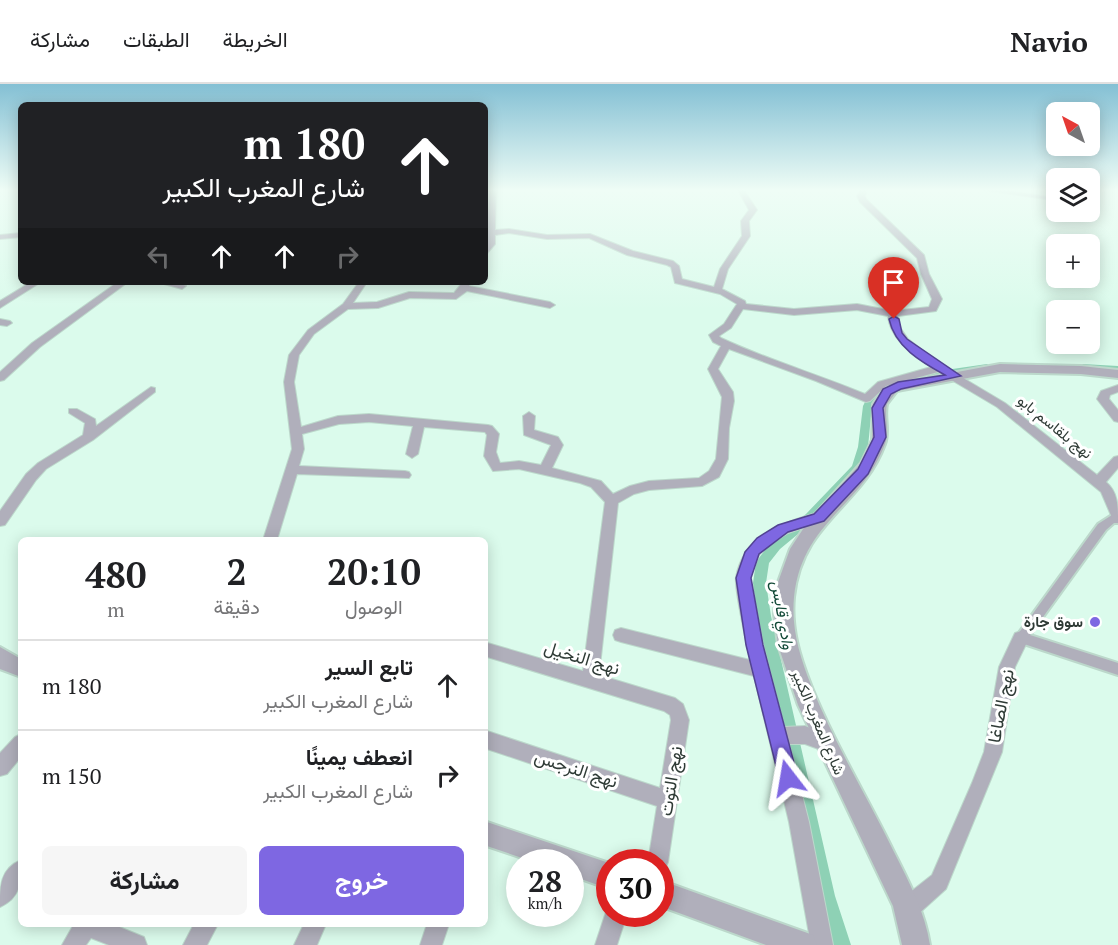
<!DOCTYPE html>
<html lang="ar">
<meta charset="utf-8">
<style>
body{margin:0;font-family:"PT Serif",Vazirmatn,serif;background:#f6f6f6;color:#202124;direction:rtl;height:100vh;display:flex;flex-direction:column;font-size:22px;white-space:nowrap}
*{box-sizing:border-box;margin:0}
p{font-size:20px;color:#757577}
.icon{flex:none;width:33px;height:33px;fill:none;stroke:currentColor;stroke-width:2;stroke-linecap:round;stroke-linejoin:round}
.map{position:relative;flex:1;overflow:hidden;direction:ltr}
.drawer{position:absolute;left:18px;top:453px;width:470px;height:390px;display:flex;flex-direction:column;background:#fff;border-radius:9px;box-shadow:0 3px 15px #0003;direction:rtl}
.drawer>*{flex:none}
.hud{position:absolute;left:18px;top:18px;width:470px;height:183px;border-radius:9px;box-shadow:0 3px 15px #0003;direction:rtl;background:#202124;color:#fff;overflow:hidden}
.needle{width:39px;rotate:320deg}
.tools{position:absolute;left:1046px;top:18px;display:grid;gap:12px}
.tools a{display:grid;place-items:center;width:54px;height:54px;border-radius:9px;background:#fff;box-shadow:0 3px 15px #0003;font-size:30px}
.speed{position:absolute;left:506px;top:765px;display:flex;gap:12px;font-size:30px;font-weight:700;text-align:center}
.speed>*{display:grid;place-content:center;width:78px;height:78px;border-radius:50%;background:#fff;box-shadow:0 3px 15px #0003;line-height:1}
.speed small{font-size:15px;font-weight:400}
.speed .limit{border:9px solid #d22;background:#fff;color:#111}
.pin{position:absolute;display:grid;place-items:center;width:51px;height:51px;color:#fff;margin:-62px -26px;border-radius:50% 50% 50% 0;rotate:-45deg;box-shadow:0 0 6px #0007}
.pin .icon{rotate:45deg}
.me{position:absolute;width:66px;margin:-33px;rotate:346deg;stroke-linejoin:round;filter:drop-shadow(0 0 4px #0008)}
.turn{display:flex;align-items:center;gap:21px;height:126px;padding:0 24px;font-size:27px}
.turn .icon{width:78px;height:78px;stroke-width:2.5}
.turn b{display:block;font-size:42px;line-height:51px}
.lanes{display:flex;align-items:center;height:57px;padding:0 24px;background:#0003;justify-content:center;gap:30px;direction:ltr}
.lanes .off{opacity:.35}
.eta{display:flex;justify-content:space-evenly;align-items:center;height:102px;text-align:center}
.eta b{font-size:36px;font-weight:700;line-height:42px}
.button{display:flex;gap:12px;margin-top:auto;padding:12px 24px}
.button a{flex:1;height:69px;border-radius:9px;background:#7e67e2;color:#fff;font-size:24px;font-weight:700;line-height:69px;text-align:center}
.button a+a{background:#f6f6f6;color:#202124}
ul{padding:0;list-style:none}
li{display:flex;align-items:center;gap:18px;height:90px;padding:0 24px;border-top:2px solid #e0e0e0}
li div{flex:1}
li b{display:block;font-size:22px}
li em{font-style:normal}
header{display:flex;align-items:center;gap:36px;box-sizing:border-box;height:84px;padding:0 30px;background:#fff;border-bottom:2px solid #e0e0e0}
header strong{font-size:28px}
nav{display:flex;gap:33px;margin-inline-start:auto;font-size:21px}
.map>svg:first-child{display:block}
</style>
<header>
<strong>Navio</strong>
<nav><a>الخريطة</a><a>الطبقات</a><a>مشاركة</a></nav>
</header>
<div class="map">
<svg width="1118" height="861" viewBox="0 0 1118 861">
<rect width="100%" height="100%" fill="#dbfbec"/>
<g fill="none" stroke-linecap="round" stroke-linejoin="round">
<!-- canal -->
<path fill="#8ed1b5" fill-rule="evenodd" d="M987,280L992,283L990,285L916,296L891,304L876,315L871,332L867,373L860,387L815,436L780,465L769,479L766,499L771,532L835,812L851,861H831L817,812L757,532L753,499L756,478L771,458L806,430L852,382L858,363L863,322L868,312L884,300L911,291Z
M1083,280L1118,282V288L1080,285L1078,283Z"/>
<!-- pedestrian casing -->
<g stroke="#bcd8cb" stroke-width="4">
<path id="pedestrian" d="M1112,431H1118V439H1114L1106,446L1030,551L1118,579V591L1021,559L1017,558L1015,554L1098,440Z"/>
</g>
<!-- minor casing -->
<g stroke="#bcd8cb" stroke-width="2">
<path id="minor" d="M490,106H496L495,146L509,145L547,151L590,150L633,167L673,177L679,182L682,195L714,203L720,185L742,152L741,137L749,126L738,106H744L757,126L749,137L750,152L728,185L722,205L745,217L746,220L794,225L857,220L893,227L929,223L932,215L921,190L917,174L860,118L857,112L861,106H867L865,112L866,115L924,171L929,190L942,215L936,227L898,232L899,242L908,255L943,282L1005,319L1097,391L1114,373L1118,372V384L1106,398C1118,408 1118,422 1118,437L1113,436L1101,408L997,323L938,288L886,302L870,317L866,318L816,297L729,265L718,285L733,308L734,317L729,344L728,375L719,393L702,402L649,406L634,410L618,419L599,591L675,614L683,620L689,636L668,778L665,785L660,787V778H648L657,722L484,664V646L660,704L671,636L670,631L664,627L484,572V558L583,587L605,418L591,403L580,399L519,385L493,387L484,372L487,351L485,348L424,343L418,370L412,374L406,370L413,342L369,338L339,340L302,350L304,365L299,382L405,387L409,388L411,391L409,394L297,390L277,456H263L292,365L284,298L289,271L308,246L343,220L359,198H367L353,219L377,218L409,208L454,209L463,198H471L469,202L550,218L555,221L550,224L467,207L456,215L410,214L378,224L348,225L314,250L299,271L294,298L301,343L338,332L369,330L488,341L492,342L499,350L496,368L500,379L519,377L541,381L551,361L524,351L523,332L529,328L535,332L534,346L558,353L563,361L552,384L601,397L613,410L630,402L649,397L699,394L709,387L716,375L722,313L708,285L721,262L713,258L709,251L724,240L737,220L720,210L675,199L671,183L667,181L627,171L589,154L547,155L509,149L495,151V160L484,173ZM743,225L794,231L857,226L888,232C890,256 913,269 931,283L878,298L865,310C817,290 768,276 721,254L719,252L731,244Z
M982,106H1002L1050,113L1046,115Z
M21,149V153L0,155V151Z
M31,198H41L0,224V217Z
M118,198H128L40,263L4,296L0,297V288L32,259Z
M157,198H175L186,202L182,205Z
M0,235L10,237L12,239L7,242L0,241Z
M1118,301V308L1110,311L1109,315L1118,326V338L1114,337L1097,315L1101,307Z
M151,303L155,304V308L93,356L46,385L36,396L5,441L0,442V427L26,390L38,379L83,351L85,339L69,329V325H77L95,335L96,342Z
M819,428L824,429L826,433L824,437L788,449L767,462L759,471L750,494L763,561L784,643L805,642L830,652L833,658L830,664L824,667L805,660H789L809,738L833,861H811L789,738L754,592L621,558L615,556L613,551L615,546L621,544L750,576C747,561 734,505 736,493C744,450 783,439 819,428Z
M1021,547L1027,549L1029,554L1015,583L1002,668L946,805L915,833L907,836L899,833L896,825L899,817L932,791L972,699L984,668L999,583L1015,549Z
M21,650V673L7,690L0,692V669L15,653Z
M21,776C21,796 22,813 0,823C0,802 0,785 21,776Z
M608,822L609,830H627L617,861H595Z
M74,840H112L144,853L147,861H109L91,854L86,861H62Z
M194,840H218L207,861H183Z
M304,840H326L317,861H294Z
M427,840H449L442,861H420Z"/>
</g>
<!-- tertiary casing -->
<g stroke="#bcd8cb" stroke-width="4">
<path id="tertiary" d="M1000,280L1081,282L1118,286V294L1081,290L1000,288L897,307L887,320C884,333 890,348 885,360C862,423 802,437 794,513C791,545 800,573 811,601C834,659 867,712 894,768C909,798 925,828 930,861H902L893,822L798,621L778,561L774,530L777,501L790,465L807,439L861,379L872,356L873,320L882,306L893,300Z
M0,563L21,575V593L0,585Z
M484,737L609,779V805L570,791V778H534L484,761Z
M660,796L813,851L817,861H766L660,822Z"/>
</g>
<!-- pedestrian -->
<use href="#pedestrian" fill="#b0afbb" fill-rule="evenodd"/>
<!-- minor -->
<use href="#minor" fill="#b0afbb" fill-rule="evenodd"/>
<!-- tertiary -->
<use href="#tertiary" fill="#b0afbb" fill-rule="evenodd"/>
</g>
<!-- sky -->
<linearGradient id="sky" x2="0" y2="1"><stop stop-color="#84c0d4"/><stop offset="0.47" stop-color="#effdf6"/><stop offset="1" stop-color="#effdf6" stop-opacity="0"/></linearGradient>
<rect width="1118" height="226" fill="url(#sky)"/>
<!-- route -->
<path fill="#7e67e2" stroke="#524393" stroke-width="1.5" d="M894,232L899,235L902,249L907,255L961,292L901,305L891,310L883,324L886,353L868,390L824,437L788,448L759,470L751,494L763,561L798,694L795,701L788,704L782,701L779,694L746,561L736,494L745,468L757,454L778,441L814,430L858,385L874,353L872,324L883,305L898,298L945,291C921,278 895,263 889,235Z"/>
<!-- markers -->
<circle fill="#7e67e2" stroke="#fff" stroke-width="2" cx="1095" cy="538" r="6"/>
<g text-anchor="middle" stroke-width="6" stroke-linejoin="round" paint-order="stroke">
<!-- street labels -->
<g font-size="15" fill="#2f3b36" stroke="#fff">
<text transform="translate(1055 343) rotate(39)" y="5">نهج بلقاسم بابو</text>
<text transform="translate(818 638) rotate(67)" y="5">شارع المغرب الكبير</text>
</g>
<!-- poi labels -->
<g font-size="15" font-weight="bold" fill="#2f3b36" stroke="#fff" text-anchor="end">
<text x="1083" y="543">سوق جارة</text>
</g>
<!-- water labels -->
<g font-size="16" font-style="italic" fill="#124937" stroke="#fff">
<text transform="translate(783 531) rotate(80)" y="6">وادي قابس</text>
</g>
<!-- near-street labels -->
<g font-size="18" fill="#2f3b36" stroke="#fff">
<text transform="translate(582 574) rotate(17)" y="6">نهج النخيل</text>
<text transform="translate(1001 622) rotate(-79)" y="6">نهج الصاغا</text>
<text transform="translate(576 685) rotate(18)" y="6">نهج النرجس</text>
<text transform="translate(671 697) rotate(-81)" y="6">نهج التوت</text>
</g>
</g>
</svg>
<div class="tools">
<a><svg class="needle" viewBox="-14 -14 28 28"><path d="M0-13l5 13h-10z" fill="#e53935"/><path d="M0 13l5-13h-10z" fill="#757577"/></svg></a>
<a><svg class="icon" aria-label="layers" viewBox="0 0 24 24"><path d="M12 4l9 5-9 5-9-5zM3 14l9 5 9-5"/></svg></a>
<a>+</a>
<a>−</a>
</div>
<div class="speed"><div>28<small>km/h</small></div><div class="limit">30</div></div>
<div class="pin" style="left:894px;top:235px;background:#d93025"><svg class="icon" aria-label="arrive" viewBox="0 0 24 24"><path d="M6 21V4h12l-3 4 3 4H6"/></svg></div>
<svg class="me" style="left:788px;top:694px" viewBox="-20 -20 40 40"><path d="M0-17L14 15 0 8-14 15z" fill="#7e67e2" stroke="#fff" stroke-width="4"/></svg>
<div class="hud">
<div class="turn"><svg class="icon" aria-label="ahead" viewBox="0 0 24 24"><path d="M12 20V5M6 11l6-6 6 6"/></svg><div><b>180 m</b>شارع المغرب الكبير</div></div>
<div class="lanes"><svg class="icon off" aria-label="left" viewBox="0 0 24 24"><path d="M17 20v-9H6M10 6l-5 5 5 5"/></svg><svg class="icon" aria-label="ahead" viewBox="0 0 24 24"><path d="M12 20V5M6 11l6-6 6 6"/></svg><svg class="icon" aria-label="ahead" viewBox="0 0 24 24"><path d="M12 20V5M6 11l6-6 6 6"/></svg><svg class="icon off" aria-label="right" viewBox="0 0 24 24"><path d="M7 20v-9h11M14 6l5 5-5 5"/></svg></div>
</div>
<section class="drawer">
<div class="eta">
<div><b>20:10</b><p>الوصول</p></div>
<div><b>2</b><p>دقيقة</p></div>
<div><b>480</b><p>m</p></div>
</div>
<ul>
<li><svg class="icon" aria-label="ahead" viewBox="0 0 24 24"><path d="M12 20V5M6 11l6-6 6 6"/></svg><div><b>تابع السير</b><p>شارع المغرب الكبير</p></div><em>180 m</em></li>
<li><svg class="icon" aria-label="right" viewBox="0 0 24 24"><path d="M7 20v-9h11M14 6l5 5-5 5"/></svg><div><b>انعطف يمينًا</b><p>شارع المغرب الكبير</p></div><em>150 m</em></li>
</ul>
<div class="button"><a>خروج</a><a>مشاركة</a></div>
</section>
</div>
